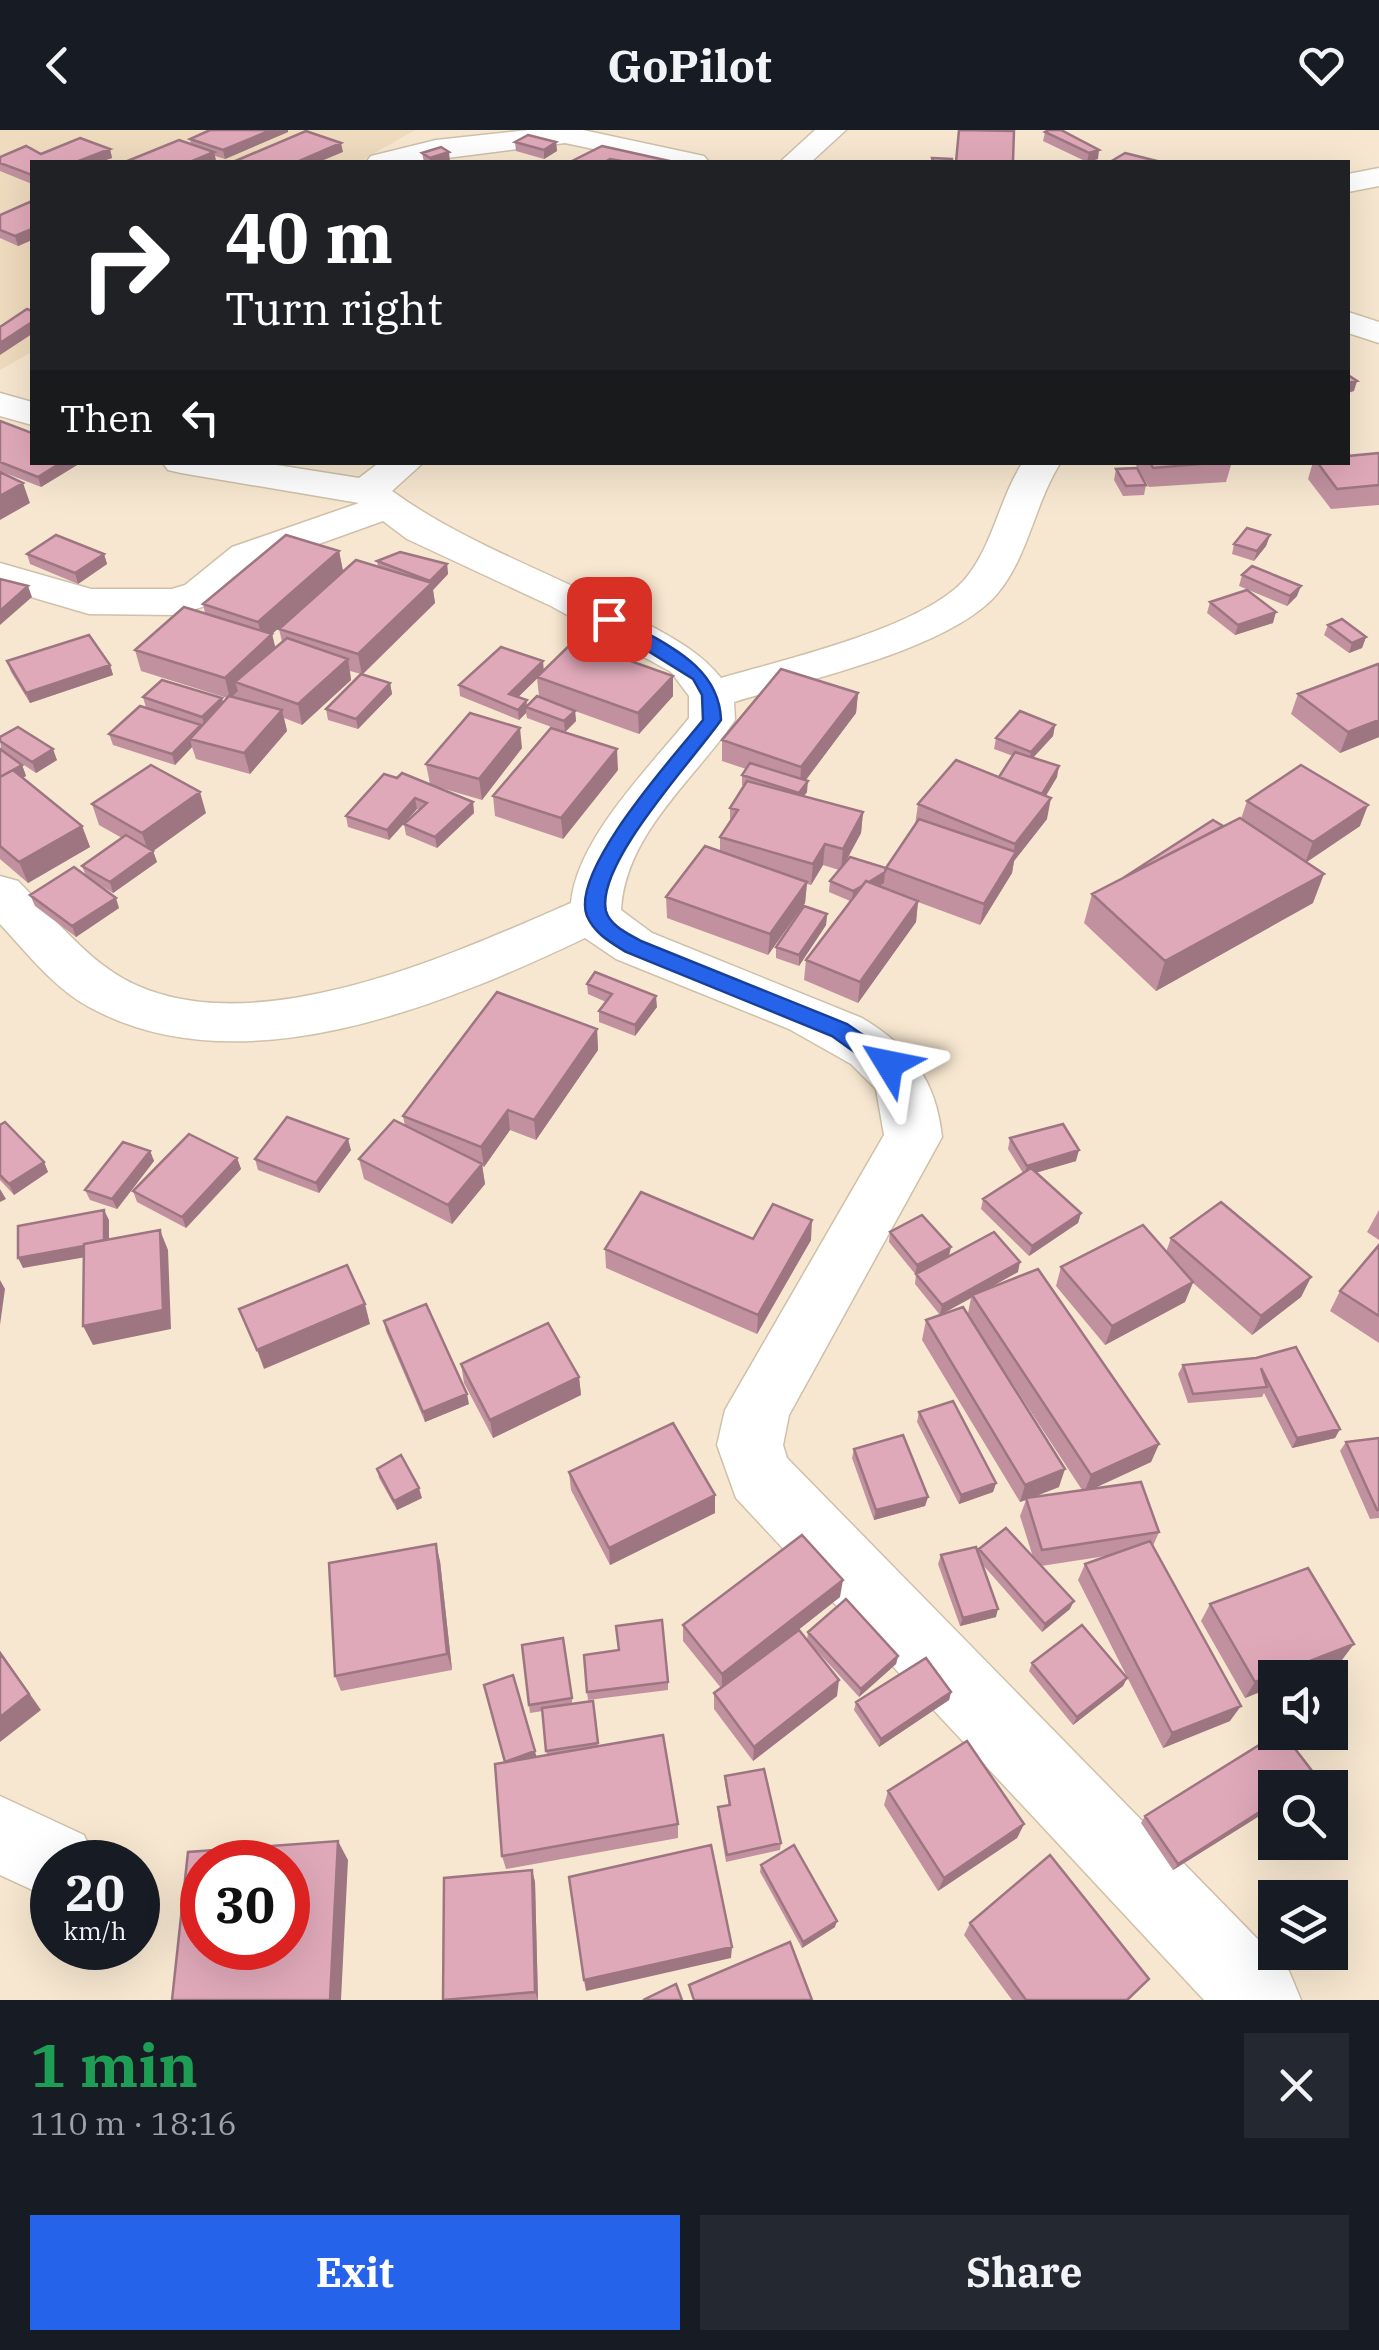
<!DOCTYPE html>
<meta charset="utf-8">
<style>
body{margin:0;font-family:"IBM Plex Serif",serif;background:#242831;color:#f1f3f6;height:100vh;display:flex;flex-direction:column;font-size:38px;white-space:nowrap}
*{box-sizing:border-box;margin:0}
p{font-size:32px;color:#9ea1a6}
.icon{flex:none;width:55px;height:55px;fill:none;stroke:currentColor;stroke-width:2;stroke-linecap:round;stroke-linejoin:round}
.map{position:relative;height:1870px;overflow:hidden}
.details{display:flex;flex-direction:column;background:#171b24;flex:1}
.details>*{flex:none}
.top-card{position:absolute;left:30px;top:30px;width:1320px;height:305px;border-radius:0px;box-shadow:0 10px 40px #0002;background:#202124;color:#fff;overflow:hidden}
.tools{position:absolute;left:1258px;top:1530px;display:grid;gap:20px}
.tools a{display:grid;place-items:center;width:90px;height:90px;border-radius:0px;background:#171b24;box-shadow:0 10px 40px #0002;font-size:50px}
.speed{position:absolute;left:30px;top:1710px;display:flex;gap:20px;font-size:50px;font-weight:700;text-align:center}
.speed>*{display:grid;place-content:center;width:130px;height:130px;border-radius:50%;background:#171b24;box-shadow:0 10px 40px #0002;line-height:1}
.speed small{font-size:25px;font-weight:400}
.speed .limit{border:15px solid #d22;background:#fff;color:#111}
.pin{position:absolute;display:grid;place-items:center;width:85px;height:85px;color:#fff;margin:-42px;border-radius:20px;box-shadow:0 5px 15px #0006}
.me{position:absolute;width:110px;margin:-55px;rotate:305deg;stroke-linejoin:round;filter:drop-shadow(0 0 8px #0008)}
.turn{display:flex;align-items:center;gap:35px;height:210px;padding:0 30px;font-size:45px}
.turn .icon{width:130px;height:130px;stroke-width:2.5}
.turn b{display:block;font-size:70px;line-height:85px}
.then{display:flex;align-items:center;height:95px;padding:0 30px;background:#0003;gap:20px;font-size:38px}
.round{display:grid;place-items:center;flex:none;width:105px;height:105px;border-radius:0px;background:#242831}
.summary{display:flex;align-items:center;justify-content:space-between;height:170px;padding:0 30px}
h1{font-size:60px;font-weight:700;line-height:75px;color:#1e9e55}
.cta{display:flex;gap:20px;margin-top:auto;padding:20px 30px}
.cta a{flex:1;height:115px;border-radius:0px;background:#2563eb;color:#fff;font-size:40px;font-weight:700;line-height:115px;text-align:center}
.cta a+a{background:#242831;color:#f1f3f6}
header{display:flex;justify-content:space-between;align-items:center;height:130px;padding:0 30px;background:#171b24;font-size:45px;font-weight:700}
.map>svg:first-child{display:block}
</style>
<header><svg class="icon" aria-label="back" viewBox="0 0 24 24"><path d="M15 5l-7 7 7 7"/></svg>GoPilot<svg class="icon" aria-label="heart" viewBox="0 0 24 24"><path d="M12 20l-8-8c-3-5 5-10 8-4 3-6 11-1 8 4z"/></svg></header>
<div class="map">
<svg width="1379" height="1870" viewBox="0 0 1379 1870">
<rect width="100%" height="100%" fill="#f7e7d0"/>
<!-- built -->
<path fill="#efdbbe" d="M0,0H415L359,32H32V222L0,240Z"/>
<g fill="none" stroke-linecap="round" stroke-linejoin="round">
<!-- minor casing -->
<g stroke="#cfc0a9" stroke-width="3">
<path id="minor" d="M528,0H583L704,26L709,32H655L565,13L416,32H366L371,26L436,10Z
M815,0H846L811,32H780Z
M1379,38V56L1348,62V44Z
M1348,182L1379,192V213L1348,203Z
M0,263L32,272V295L0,286Z
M162,332H258L359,348L380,332H424L392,361C465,414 553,443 633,486C666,505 697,518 721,548C782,530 932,496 969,444C994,411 1000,367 1023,332H1061C1034,374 1029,426 997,464C950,519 803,551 734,572L735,590C695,649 625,704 621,780L652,803L862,888C910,917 936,949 942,1007L789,1285L783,1315L787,1328L1289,1841L1301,1870H1204L736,1368L717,1315L725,1280L884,1005L876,959L851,934L789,899L616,829L585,808C444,875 240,960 89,877C54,858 27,823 0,794V746L18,751C51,784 83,826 124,849C250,918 453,824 571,773C577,708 650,637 689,588V566L671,542L551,476L407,409L383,391L260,435L215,473L176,485L89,484L0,458V433L91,459H172L185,455L232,417L359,373L181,343L168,340Z
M0,1666L84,1705L96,1732H52V1769L0,1745Z"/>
</g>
<!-- minor -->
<use href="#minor" fill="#fff" fill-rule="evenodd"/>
</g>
<!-- wall -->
<path fill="#c191a0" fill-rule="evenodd" d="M1049,0L1098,29L1087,32L1043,11L1045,2Z
M288,2L225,29L215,26L216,31L191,14L190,9Z
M515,12H556L557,21L544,29L516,21Z
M110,19L112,28L100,32H32V54L0,41V27Z
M422,23L450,31L424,32Z
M32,71V110L18,116L0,108V85Z
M0,291L82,332L41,357L0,341Z
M1379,323V375L1331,379L1308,349L1313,332H1348Z
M1134,332H1232L1226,352L1149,357Z
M1116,339L1146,355L1144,365L1123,366L1114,350Z
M1270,405L1266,416L1254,431L1232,424L1234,414Z
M339,421L343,441L272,504L275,518L282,512L279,499L378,437L377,431L447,434L448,444L433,460L435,473L362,544L390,553L392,564L358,599L328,590L326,579L361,544L350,541L351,550L302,595L284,588L287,601L250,644L196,629L192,617L175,635L113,615L109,604L146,578L143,567L222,568L223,573L227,568L141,541L135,520L205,483L203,474Z
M27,424H104L107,434L78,454L30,434Z
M1242,445L1297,466L1287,476L1239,456Z
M1210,472L1273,493L1235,505L1207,483Z
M1328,495L1366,507L1362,518L1349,523L1324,505Z
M7,531L110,535L113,545L30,573L11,542Z
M543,531V541L673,566L639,604L575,581L576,591L565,602L527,588L526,583L519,590L460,566L459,555ZM537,548L539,566L527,575L518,567Z
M1379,535V607L1340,623L1291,584L1298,564Z
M858,563L856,583L805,650L807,662L804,666L863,682L861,703L845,733L886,738L915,695L918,674L999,647L1013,626L994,619L996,608L1055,595L1053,606L1033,628L1057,647L1046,666L1047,689L1014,731L1012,743L980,795L918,772L916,792L858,873L804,850L806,830L850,771L829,762L830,751L839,740L823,735L811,755L807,754L805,773L768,825L667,788L666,767L720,721V707L730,693V678L744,656L742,655V645L746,639L722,631V610Z
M0,607L57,630L36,643L1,620Z
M522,618L482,670L431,655L473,672L474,683L437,718L406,705L404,694L420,680L417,679L389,710L348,697L346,686L397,648L430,654L426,634Z
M0,619L22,635L26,646L22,648L82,696L90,717L28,753L0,729Z
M618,640L563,709L495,686L493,666Z
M1247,671L1360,696L1307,732L1313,773L1156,861L1084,793L1092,764L1223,696L1241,689Z
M92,674L206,683L153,721L157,732L113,763L90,749L119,778L76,807L35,776L30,765L86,746L82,736L122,708L99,695Z
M827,784L826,795L799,836L776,828V817Z
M587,854L657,877L635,906L599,892V881L606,872L588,864Z
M597,899L598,920L536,1010L510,1000L484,1037L482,1036L485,1054L452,1094L364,1049L359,1029L405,996L403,986Z
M0,995L44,1032L48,1042L14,1065L0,1050Z
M1010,1008L1076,1031L1036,1043L1081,1083L1078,1093L1029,1126L981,1079L983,1069L1023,1043L1008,1019Z
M351,1020L319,1063L258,1040L255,1029Z
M150,1021L154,1031L117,1079L90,1070L85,1060Z
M237,1028L241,1039L186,1098L137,1072L133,1061Z
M1379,1080V1110L1367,1102Z
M890,1102L951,1117L949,1127L1018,1142L988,1158L1159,1314L1151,1332L1092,1359L1159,1402L1153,1416L1230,1591L1163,1618L1078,1450L1085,1434L1106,1426L1041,1436L1070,1479L1042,1502L982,1434L996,1487L960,1496L938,1434L941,1425L978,1423L979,1419L1033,1427L1020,1386L1026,1370L1020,1372L922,1210L926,1190L968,1183L971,1168L940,1185L915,1154L916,1145L889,1112ZM982,1207L1082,1360L1031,1368L1059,1357Z
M1171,1108L1311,1147L1301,1167L1252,1205L1193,1153L1185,1172L1105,1215L1056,1156L1061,1137L1166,1122Z
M753,1109L811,1110L757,1204L606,1138L605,1119Z
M1379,1115V1213L1330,1181L1340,1161Z
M384,1191L469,1274L425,1292L386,1201Z
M1256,1228L1340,1299L1335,1308L1292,1318L1264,1263L1262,1267L1188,1273L1178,1244L1183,1235Z
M461,1234L579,1247L581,1265L493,1308L464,1253Z
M919,1282L996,1353L993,1362L959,1374L917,1292Z
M1379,1308V1388L1370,1389L1340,1321L1346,1312Z
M854,1319L928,1367L925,1376L874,1390L852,1328Z
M377,1339L422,1368L397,1380L379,1348Z
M569,1342L715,1365V1383L610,1435L571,1360Z
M440,1431L452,1540L341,1561L335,1546Z
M840,1467L793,1504L807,1510L808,1502L898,1526L896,1534L859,1567L808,1511L837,1566L753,1631L714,1579V1563L721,1558L683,1511V1495Z
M1210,1474L1342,1530L1296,1548H1275V1556L1245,1568L1201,1491Z
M1032,1533L1127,1548L1123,1556L1073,1595L1029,1541Z
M668,1552V1560L588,1570L587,1562Z
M951,1562L949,1570L879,1617L854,1580L856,1572Z
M572,1568V1574L593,1571L598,1616L678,1694V1708L506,1739L502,1726L536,1627L547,1625L543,1581L530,1583L529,1575Z
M725,1646L781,1713L780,1720L726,1732L718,1685V1677L729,1676L725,1653Z
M1316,1646L1310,1653L1275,1658V1676L1173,1740L1141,1693L1145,1686Z
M888,1661L1024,1694L1017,1708L938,1761L884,1675Z
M761,1735L835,1797L802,1818L760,1742Z
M532,1740L535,1752L538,1870H443Z
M970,1793L1149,1849L1129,1870H1012L964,1805Z"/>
<!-- shaded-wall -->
<path fill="#9d7682" d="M271,0H288V2L225,29L223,20Z
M556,12L557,21L544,29V20Z
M341,13L343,22L319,32H297Z
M110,19L112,28L100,32H76Z
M1099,20L1098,29L1087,32L1089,23Z
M214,22L216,31L213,32H190Z
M449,22L450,31L430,32V28Z
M32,99V110L18,116L15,106Z
M32,192V204L0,225V213Z
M1357,251L1354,261L1348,263V253Z
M62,332H82L41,357L38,347Z
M23,353L30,373L0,390V366Z
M1270,405L1266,416L1254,431L1257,421Z
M339,421L343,441L272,504L277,524L235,552L238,561L230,569L225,548L263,512L258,492Z
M104,424L107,434L78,454L75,443Z
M447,434L448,444L433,460L435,473L362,545L358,524Z
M28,456L32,467L0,495V481Z
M1301,456L1297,466L1287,476L1290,466Z
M1276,482L1273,493L1235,505L1238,495Z
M1366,507L1362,518L1349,523L1352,513Z
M348,529L351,550L302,595L298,574Z
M543,531L544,542L510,575L509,564Z
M110,535L113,545L30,573L26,563Z
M673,546V566L639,604L638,583Z
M390,553L392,564L358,599L356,589Z
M858,563L856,583L800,658L801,637Z
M222,568L224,579L205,597L202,587Z
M527,570L526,583L519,590L518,580Z
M282,580L287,601L250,644L244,623Z
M575,581L576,591L565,602L564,591Z
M1379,590V607L1340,623L1348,602Z
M201,595L204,605L190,609L192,617L175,635L172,624Z
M1055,595L1053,606L1029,632L1031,622Z
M520,598L522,618L482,670L479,649Z
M53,619L57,630L36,643L32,632Z
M617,619L618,640L563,709L561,688Z
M22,635L26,646L0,660V647Z
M1059,636L1057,647L1037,680L1039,669Z
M808,651L807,662L798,674L799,663Z
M200,662L206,683L149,724L142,703Z
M415,668L417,679L389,710L387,700Z
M1051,668L1047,689L1014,731L1012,743L980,795L984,774L1012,728L1015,714Z
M473,672L474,683L437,718L435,707Z
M1368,675L1360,696L1305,733L1313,712Z
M863,682L861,703L841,740L843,719Z
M82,696L90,717L28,753L19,732Z
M825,714L823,735L811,755L813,734Z
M153,721L157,732L113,763L110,752Z
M885,742L884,753L852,772L853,761Z
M1324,744L1313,773L1156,861L1165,831Z
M807,752L805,773L768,825L770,804Z
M116,768L119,778L76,807L72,796Z
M918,771L916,792L858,873L860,852Z
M827,784L826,795L799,836V825Z
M656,866L657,877L635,906V895Z
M597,899L598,920L536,1010L534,990Z
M508,980L510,1000L484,1037L481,1017Z
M348,1009L351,1020L319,1063L316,1053Z
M1079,1020L1076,1031L1024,1046L1027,1036Z
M150,1021L154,1031L117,1079L112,1069Z
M237,1028L241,1039L186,1098L182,1087Z
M44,1032L48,1042L14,1065L9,1054Z
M482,1034L485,1054L452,1094L448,1075Z
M0,1059L6,1069L0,1072Z
M104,1080L109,1090V1123L23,1138L18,1128Z
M1081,1083L1078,1093L1029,1126L1032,1116Z
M812,1090L811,1110L757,1204L758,1185Z
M160,1100L168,1120L171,1199L93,1215L83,1196Z
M951,1117L948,1127L915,1145L917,1135Z
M1020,1132L1018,1142L973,1167L972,1165L971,1168L940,1185L942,1175Z
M1311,1147L1301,1167L1252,1205L1261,1186Z
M0,1150L5,1159L0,1195Z
M1193,1152L1185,1172L1105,1215L1112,1196Z
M365,1174L370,1194L264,1239L257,1220Z
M579,1247L581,1265L493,1308L490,1290Z
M467,1264L469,1274L425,1292L423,1282Z
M1340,1299L1335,1308L1292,1318L1297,1308Z
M1159,1314L1151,1332L1084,1363L1091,1345Z
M1065,1339L1059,1357L1020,1372L1025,1355Z
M996,1353L993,1362L959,1374L961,1365Z
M419,1358L422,1368L397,1380L394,1371Z
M715,1365V1383L610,1435L609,1418Z
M928,1367L925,1376L874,1390L876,1380Z
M436,1414L440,1431L452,1540L447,1524Z
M843,1450L840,1467L722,1560V1544Z
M1074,1471L1070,1479L1042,1502L1045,1494Z
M998,1479L996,1487L960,1496L963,1488Z
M1354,1514L1342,1530L1296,1548H1275V1556L1245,1568L1255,1552Z
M0,1521L41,1580L0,1612Z
M898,1526L896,1534L859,1567L861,1559Z
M1127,1548L1123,1556L1073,1595L1077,1587Z
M839,1550L837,1566L753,1631L754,1617Z
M951,1562L949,1570L879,1617L881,1609Z
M1241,1576L1230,1591L1163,1618L1172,1603Z
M535,1621L537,1629L505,1632Z
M1275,1672V1676L1173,1740L1178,1734Z
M1024,1694L1017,1708L938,1761L944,1748Z
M338,1711L348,1730L341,1870H330Z
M532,1740L535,1752L538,1870L535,1862Z
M837,1791L835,1797L802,1818L803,1812Z
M732,1817L731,1828L586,1861L584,1850Z"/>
<!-- building -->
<path fill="#e0a9ba" stroke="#9d7682" stroke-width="2.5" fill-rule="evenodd" d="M210,0H271L223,20L190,9Z
M959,0L1014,1L1013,31L1026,32H956Z
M1049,0H1061L1099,20L1089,23L1045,2Z
M306,1L341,13L297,32H233Z
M528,5L556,12L544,20L515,12Z
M80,8L110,19L76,32H32V45L0,33V27L26,16L41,24Z
M179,10L214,22L190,32H125Z
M602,16L674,32H627L610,29L605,32H609H570Z
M441,17L449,22L430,28L422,23Z
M1125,23L1161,32H1110Z
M932,28L952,29V32H933Z
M32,71V99L15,106L0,100V85Z
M27,179L32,181V192L0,213V197Z
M1348,245L1357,251L1348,253Z
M0,291L32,303V332H62L38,347L0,332Z
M1379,323V355L1337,359L1317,332H1348V326Z
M1150,332H1224L1153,338Z
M1137,338L1146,355L1126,356L1116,339Z
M0,342L23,353L0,366Z
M1247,398L1270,405L1257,421L1234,414Z
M56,405L104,424L75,443L27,424Z
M286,405L339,421L258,492L203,474Z
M400,422L447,434L430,451L377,431Z
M356,430L432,453L358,524L279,499Z
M1252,436L1301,456L1290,466L1242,445Z
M0,449L28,456L0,481Z
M1247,460L1276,482L1238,495L1210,472Z
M184,477L272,504L225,548L135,520Z
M1342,489L1366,507L1352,513L1328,495Z
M89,505L110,535L26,563L7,531Z
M287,508L348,529L298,574L235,552Z
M574,511L673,546L638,583L537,547Z
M501,517L543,531L509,564L527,570L518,580L459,555Z
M1378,534L1379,535V590L1348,602L1298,564Z
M781,539L858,563L801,637L722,610Z
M361,544L390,553L356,589L326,579Z
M162,550L222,568L202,587L143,567Z
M229,566L282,580L244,623L190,609Z
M537,566L575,581L564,591L526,577Z
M140,576L201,595L172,624L109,604Z
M1020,581L1055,595L1031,622L996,608Z
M470,583L520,598L479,649L426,634Z
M18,597L53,619L32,632L0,611V607Z
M551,598L617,619L561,688L493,666Z
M0,619L22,635L0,647Z
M1015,622L1059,636L1042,664L999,647Z
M956,630L1051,668L1015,714L918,674Z
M750,633L808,651L799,663L742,645Z
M151,635L200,662L142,703L92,674Z
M1301,635L1368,675L1313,712L1247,671Z
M13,640L82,696L19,732L0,716V647Z
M402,643L473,672L435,707L404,694L427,673L415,668L387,700L346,686L384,644L397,648Z
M747,651L863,682L843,719L825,714L813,734L720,707L738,680L730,678Z
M1240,688L1324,744L1165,831L1092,764Z
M919,689L1016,722L984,774L886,738Z
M1213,690L1223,696L1123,748Z
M126,705L153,721L110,752L82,736Z
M705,716L807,752L770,804L666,767Z
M850,727L886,738L885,742L869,752L866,751L862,756L853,761L830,751Z
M74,737L116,768L72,796L30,765Z
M866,751L918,771L860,852L806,830Z
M804,776L827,784L799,825L776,817Z
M595,842L656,866L635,895L599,881L612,864L587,854Z
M497,862L597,899L534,990L508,980L481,1017L403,986Z
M287,987L348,1009L316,1053L255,1029Z
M394,990L482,1034L448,1075L359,1029Z
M5,992L44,1032L9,1054L0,1045V995Z
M1063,994L1079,1020L1027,1036L1010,1008Z
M189,1004L237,1028L182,1087L133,1061Z
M123,1012L150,1021L112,1069L85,1060Z
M1031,1038L1081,1083L1032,1116L983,1069Z
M641,1062L753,1109L773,1074L812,1090L758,1185L605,1119Z
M1221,1072L1311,1147L1261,1186L1171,1108Z
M104,1080V1110L84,1114V1116L18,1128V1096Z
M922,1085L951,1117L917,1135L890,1102Z
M1143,1095L1193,1152L1112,1196L1061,1137Z
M160,1100L163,1180L83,1196L84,1114Z
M994,1102L1020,1132L942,1175L916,1144Z
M1379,1115V1186L1340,1161Z
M347,1135L365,1174L257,1220L239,1179Z
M1038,1139L1159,1314L1091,1345L972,1165Z
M426,1174L467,1264L423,1282L384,1191Z
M963,1177L1065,1339L1025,1355L926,1190Z
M548,1193L579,1247L490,1290L461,1234Z
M1296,1217L1340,1299L1297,1308L1261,1238L1267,1257L1193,1264L1183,1235L1256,1228Z
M953,1271L996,1353L961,1365L919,1282Z
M673,1293L715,1365L609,1418L569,1342Z
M903,1305L928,1367L876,1380L854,1319Z
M1379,1308V1380H1377L1346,1312Z
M401,1325L419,1358L394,1371L377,1339Z
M1141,1352L1159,1402L1042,1420L1026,1368Z
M1006,1398L1074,1471L1045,1494L979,1419Z
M802,1405L843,1450L722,1544L683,1495Z
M1150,1411L1241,1576L1172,1603L1085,1434Z
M436,1414L447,1524L335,1546L329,1433Z
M976,1417L998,1479L963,1488L941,1425Z
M1308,1438L1354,1514L1255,1552L1210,1474Z
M846,1469L898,1526L861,1559L808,1502Z
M662,1490L668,1552L587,1562L584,1525L619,1520L616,1496Z
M1082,1495L1127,1548L1077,1587L1032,1533Z
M799,1500L839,1550L754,1617L714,1563Z
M563,1508L572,1568L529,1575L522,1515Z
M0,1523L29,1564L0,1587Z
M926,1528L951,1562L881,1609L856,1572Z
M513,1545L535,1621L505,1632L484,1555Z
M593,1571L598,1613L546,1621L542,1578Z
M1280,1602H1282L1316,1646L1298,1658H1275V1672L1178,1734L1145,1686Z
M663,1605L678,1694L502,1726L495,1634Z
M967,1611L1024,1694L944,1748L888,1661Z
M764,1639L781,1713L727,1725L718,1677L730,1675L725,1646Z
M338,1711L330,1870H172L188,1722ZM202,1732H288V1818H202Z
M711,1715L732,1817L584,1850L569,1747Z
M794,1715L837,1791L803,1812L761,1735Z
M1050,1725L1149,1849L1127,1870H1026L970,1793Z
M532,1740L535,1862L443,1870L444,1748Z
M790,1812L812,1870H694L689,1855Z
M676,1854L682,1870H643Z"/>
<!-- route -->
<path fill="#2563eb" stroke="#184099" stroke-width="2.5" d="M603,485H615C660,513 719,532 721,590C694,629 595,734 606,781C610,796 629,804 641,811L847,894L897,928V941H881L832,906L626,822C610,812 595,804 587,786C569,741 675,625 703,590L702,565L693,549L603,493Z"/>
</svg>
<div class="tools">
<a><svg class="icon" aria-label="sound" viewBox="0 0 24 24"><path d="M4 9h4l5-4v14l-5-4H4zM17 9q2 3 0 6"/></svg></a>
<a><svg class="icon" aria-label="search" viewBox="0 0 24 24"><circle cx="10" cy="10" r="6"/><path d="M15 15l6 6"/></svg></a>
<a><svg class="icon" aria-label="layers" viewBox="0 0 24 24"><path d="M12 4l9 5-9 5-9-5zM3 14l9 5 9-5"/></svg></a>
</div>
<div class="speed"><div>20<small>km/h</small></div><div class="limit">30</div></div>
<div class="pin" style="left:609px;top:489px;background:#d93025"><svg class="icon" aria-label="arrive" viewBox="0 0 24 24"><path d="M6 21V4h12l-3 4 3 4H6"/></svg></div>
<svg class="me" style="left:889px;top:934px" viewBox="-20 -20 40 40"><path d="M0-17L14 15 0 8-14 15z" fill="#2563eb" stroke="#fff" stroke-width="4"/></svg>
<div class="top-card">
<div class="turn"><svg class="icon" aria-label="right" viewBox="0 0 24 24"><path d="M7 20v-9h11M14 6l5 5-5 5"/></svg><div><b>40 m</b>Turn right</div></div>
<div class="then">Then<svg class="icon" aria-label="left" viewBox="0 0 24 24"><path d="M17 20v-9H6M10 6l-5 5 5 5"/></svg></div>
</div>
</div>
<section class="details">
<div class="summary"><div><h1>1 min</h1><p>110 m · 18:16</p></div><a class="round"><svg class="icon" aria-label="close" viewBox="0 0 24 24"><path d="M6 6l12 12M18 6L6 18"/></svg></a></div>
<div class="cta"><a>Exit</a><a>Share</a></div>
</section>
